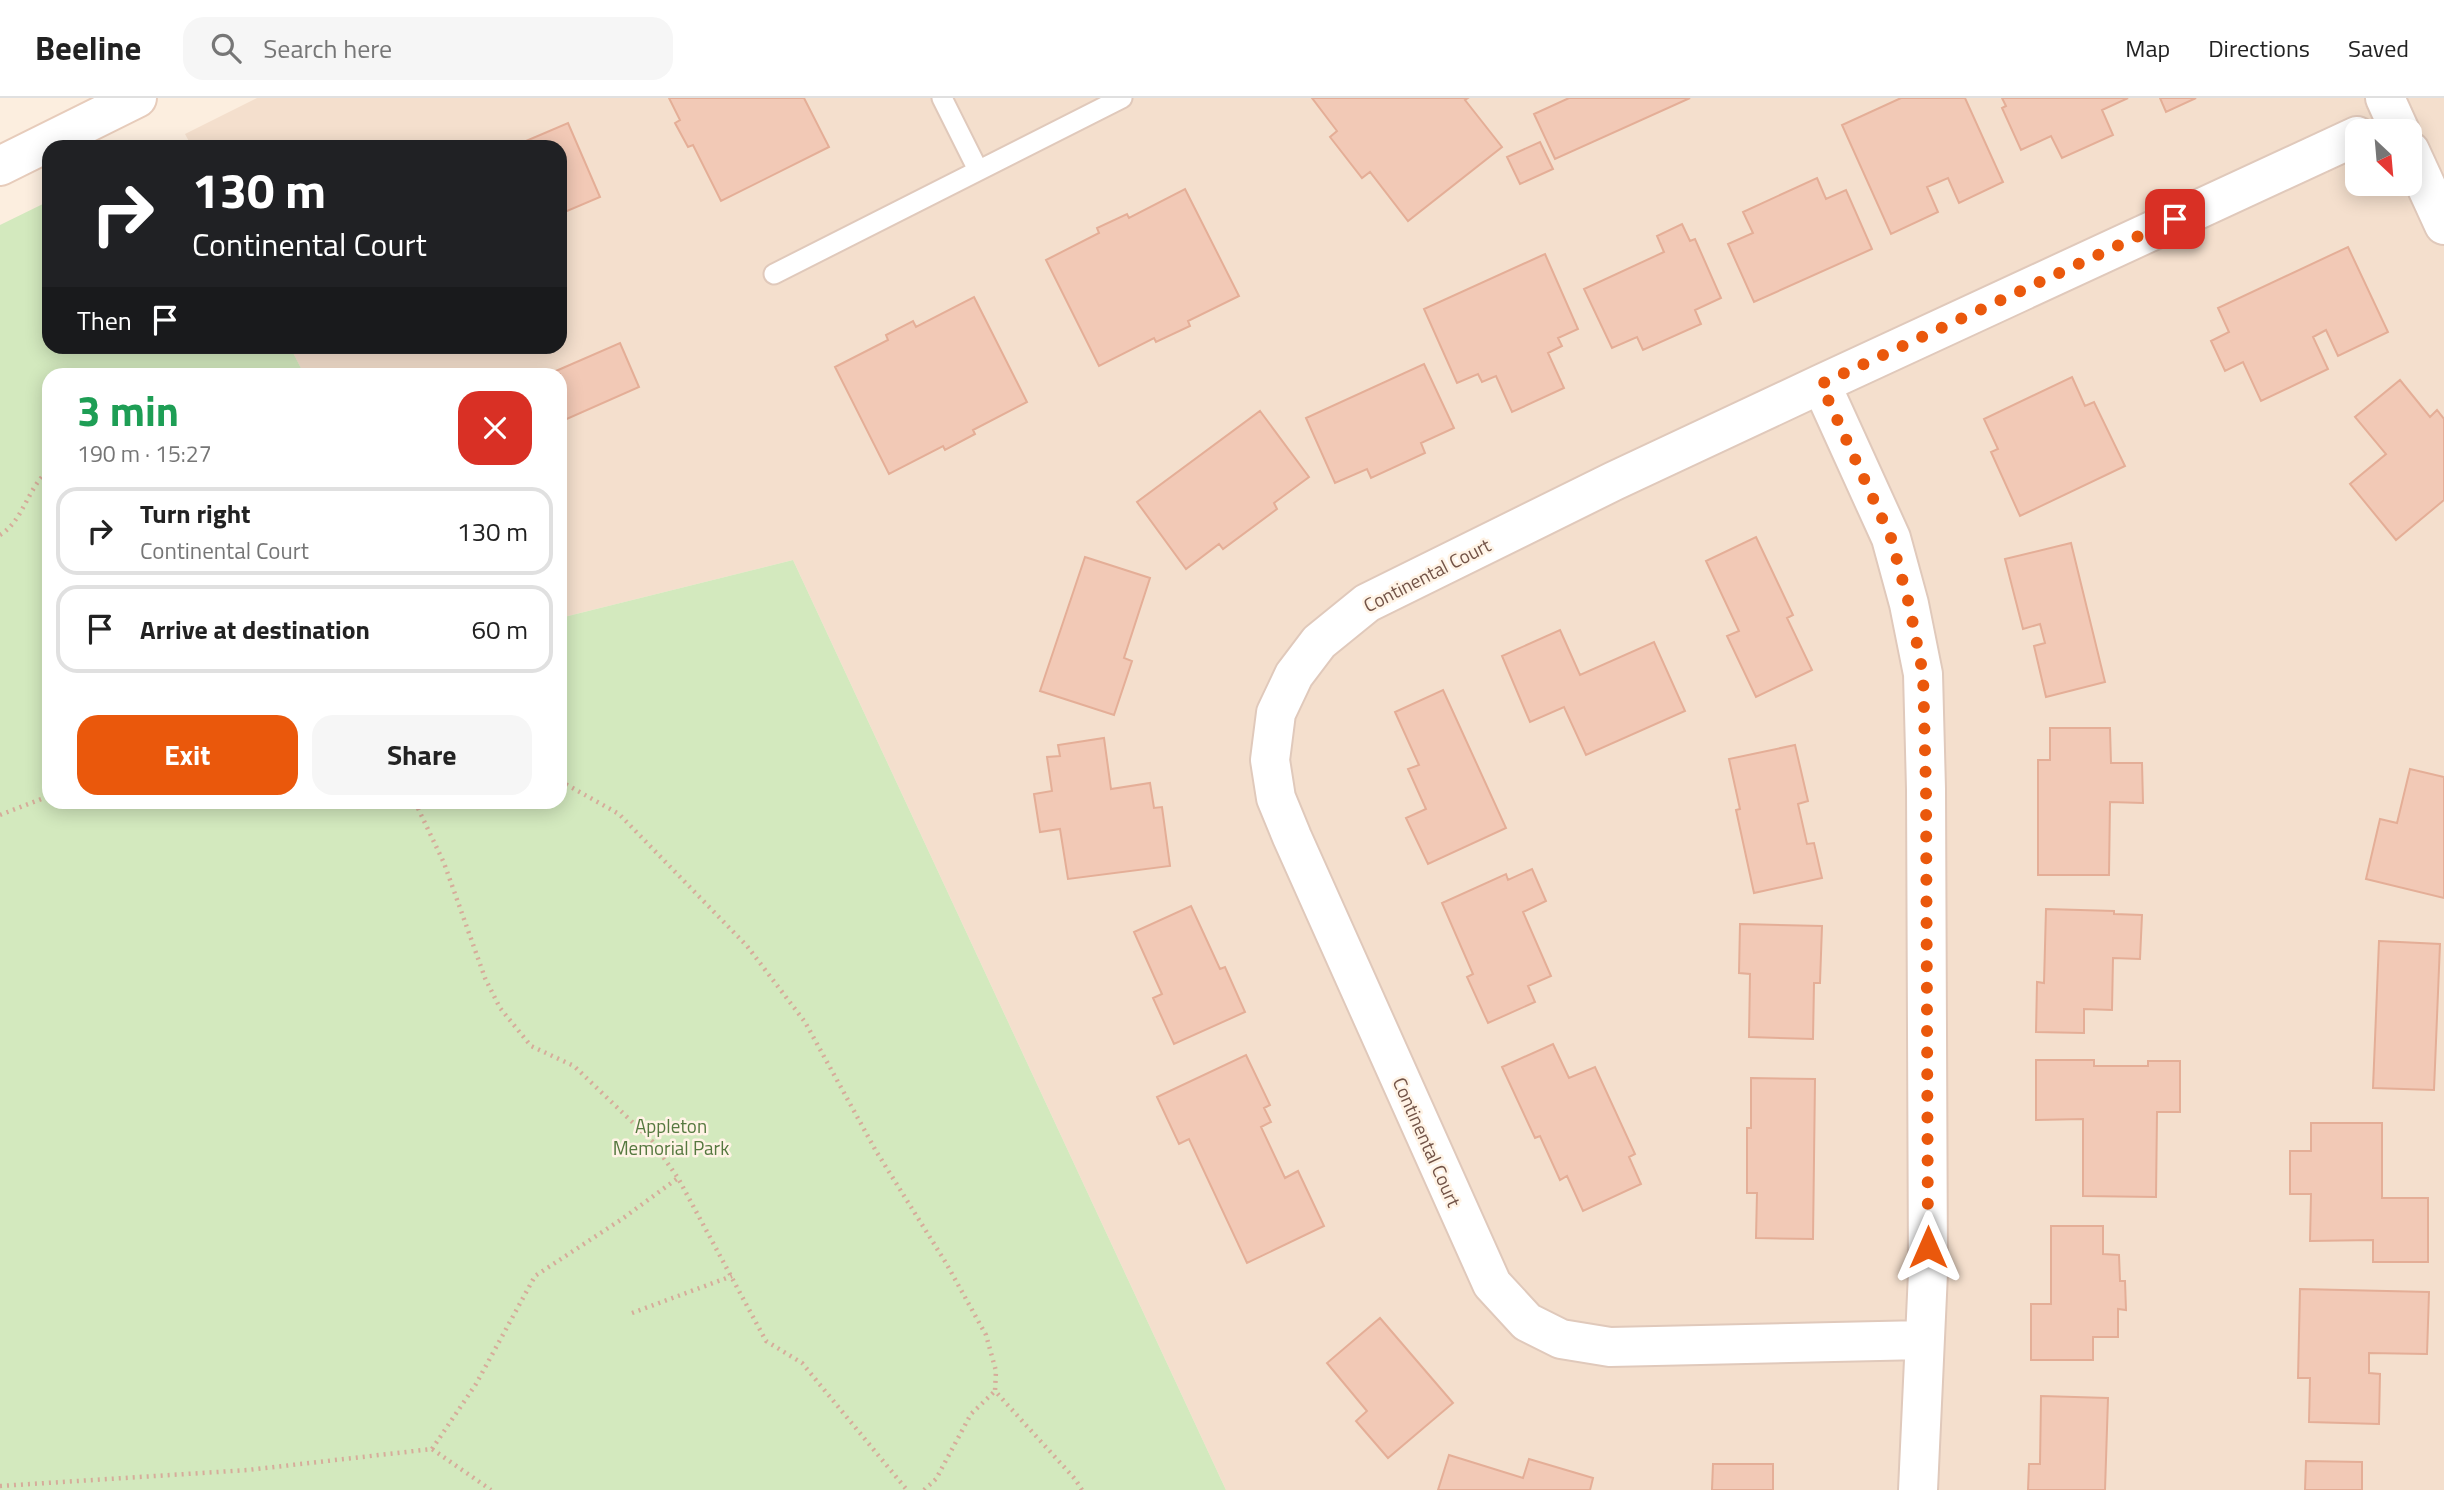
<!DOCTYPE html>
<meta charset="utf-8">
<style>
body{margin:0;font-family:"Titillium Web",sans-serif;background:#f6f6f6;color:#222;height:100vh;display:flex;flex-direction:column;font-size:26px;white-space:nowrap}
*{box-sizing:border-box;margin:0}
p{font-size:23px;color:#767676}
.icon{flex:none;width:38px;height:38px;fill:none;stroke:currentColor;stroke-width:2;stroke-linecap:round;stroke-linejoin:round}
.map{position:relative;flex:1;overflow:hidden}
.details{position:absolute;left:42px;top:270px;width:525px;height:441px;display:flex;flex-direction:column;background:#fff;border-radius:21px;box-shadow:0 4px 18px #0003}
.details>*{flex:none}
.guide{position:absolute;left:42px;top:42px;width:525px;height:214px;border-radius:21px;box-shadow:0 4px 18px #0003;background:#202124;color:#fff;overflow:hidden}
.needle{width:46px;rotate:154deg}
.tools{position:absolute;left:2345px;top:21px;display:grid;gap:14px}
.tools a{display:grid;place-items:center;width:77px;height:77px;border-radius:14px;background:#fff;box-shadow:0 4px 18px #0003;font-size:35px}
.pin{position:absolute;display:grid;place-items:center;width:60px;height:60px;color:#fff;margin:-30px;border-radius:14px;box-shadow:0 4px 10px #0006}
.me{position:absolute;width:77px;margin:-38px;rotate:0deg;stroke-linejoin:round;filter:drop-shadow(0 0 5px #0008)}
.turn{display:flex;align-items:center;gap:24px;height:147px;padding:0 35px;font-size:32px}
.turn .icon{width:91px;height:91px;stroke-width:2.5}
.turn b{display:block;font-size:49px;line-height:60px}
.then{display:flex;align-items:center;height:66px;padding:0 35px;background:#0003;gap:14px;font-size:26px}
.round{display:grid;place-items:center;flex:none;width:74px;height:74px;border-radius:21px;background:#f6f6f6}
.overview{display:flex;align-items:center;justify-content:space-between;height:119px;padding:0 35px}
h1{font-size:42px;font-weight:700;line-height:52px;color:#1e9e55}
.cta{display:flex;gap:14px;margin-top:auto;padding:14px 35px}
.cta a{flex:1;height:80px;border-radius:21px;background:#ea580c;color:#fff;font-size:28px;font-weight:700;line-height:80px;text-align:center}
.cta a+a{background:#f6f6f6;color:#222}
ul{padding:0;list-style:none}
li{display:flex;align-items:center;gap:21px;height:88px;margin:0 14px 10px;padding:0 21px;border:4px solid #e0e0e0;border-radius:21px}
li div{flex:1}
li b{display:block;font-size:26px}
li em{font-style:normal}
header{display:flex;align-items:center;gap:42px;box-sizing:border-box;height:98px;padding:0 35px;background:#fff;border-bottom:2px solid #e0e0e0}
header strong{font-size:33px}
nav{display:flex;gap:38px;margin-inline-start:auto;font-size:24px}
.search{width:490px;height:63px;background:#f6f6f6;display:flex;align-items:center;gap:18px;box-sizing:border-box;padding:0 24px;border-radius:21px;color:#767676;font-size:26px}
.map>svg:first-child{display:block}
</style>
<header>
<strong>Beeline</strong>
<div class="search"><svg class="icon" aria-label="search" viewBox="0 0 24 24"><circle cx="10" cy="10" r="6"/><path d="M15 15l6 6"/></svg>Search here</div>
<nav><a>Map</a><a>Directions</a><a>Saved</a></nav>
</header>
<div class="map">
<svg width="2444" height="1392" viewBox="0 0 2444 1392">
<rect width="100%" height="100%" fill="#fceedf"/>
<!-- residential -->
<path fill="#f4dfcd" fill-rule="evenodd" d="M257,0H2444V1392H1226L793,462L560,520V276H304L290,249L560,248V49H192L185,36ZM2357,33H2410V86H2357Z"/>
<!-- green -->
<path fill="#d3e9be" d="M49,103V248L290,249L304,276H49V704H560V520L793,462L1226,1392H0V127Z"/>
<!-- building -->
<path fill="#f2c9b6" stroke="#e4ae97" stroke-width="2" d="M669,0H804L829,49L721,103L693,47L688,49L675,25L680,22Z
M1312,0H1468L1465,2L1502,49L1408,123L1370,74L1362,80L1330,39L1337,33Z
M1569,0H1690L1555,61L1534,16Z
M1901,0H1965L2003,84L1959,105L1948,80L1927,89L1938,114L1891,136L1842,27Z
M2002,0H2128L2102,12L2113,37L2062,60L2051,38L2021,52L2002,10L2006,8Z
M2160,0H2196L2166,14Z
M568,25L600,99L560,116V49H512Z
M1540,44L1553,71L1520,86L1507,59Z
M1817,80L1826,101L1846,92L1872,151L1754,204L1728,146L1753,135L1743,114Z
M1185,91L1239,198L1188,223L1190,228L1156,244L1154,240L1099,268L1046,162L1099,135L1097,130L1127,116L1129,120Z
M1682,126L1690,143L1695,141L1721,200L1695,212L1701,226L1643,252L1637,239L1612,250L1584,191L1664,154L1657,138Z
M2348,149L2388,234L2338,258L2326,232L2313,239L2328,271L2261,303L2243,264L2225,273L2211,243L2229,234L2218,210Z
M1545,156L1578,231L1558,240L1562,248L1548,255L1564,290L1512,314L1496,278L1482,284L1478,276L1457,285L1424,211Z
M974,199L1027,304L973,332L975,336L945,352L943,348L889,376L835,269L888,242L886,237L913,223L916,229Z
M620,245L639,289L560,324V276H549Z
M1424,266L1454,330L1421,345L1425,355L1371,380L1367,371L1335,385L1306,320Z
M2072,279L2085,308L2094,304L2125,368L2020,418L1991,354L1998,351L1984,321Z
M2400,282L2430,319L2437,312L2444,321V402L2396,442L2350,386L2386,356L2355,319Z
M1260,313L1309,379L1274,405L1277,411L1223,451L1219,446L1186,471L1137,404Z
M1756,439L1793,517L1787,520L1812,572L1756,599L1727,538L1739,533L1706,463Z
M2071,445L2105,584L2046,599L2034,548L2045,545L2040,526L2023,531L2005,461Z
M1085,459L1150,480L1124,560L1132,563L1114,617L1040,593Z
M1560,532L1580,577L1654,544L1685,613L1586,657L1564,609L1530,624L1502,558Z
M1443,592L1506,730L1428,766L1406,720L1426,711L1408,671L1419,667L1395,614Z
M2050,630H2110L2111,665H2142L2143,705L2110,704L2109,777H2038V662H2050Z
M1104,640L1111,691L1150,685L1154,710L1162,709L1170,768L1068,781L1060,731L1040,734L1034,696L1052,693L1047,659L1060,658L1058,647Z
M1795,647L1808,703L1798,706L1807,746L1814,745L1822,780L1754,795L1736,712L1740,711L1729,661Z
M2410,671L2444,679V800L2366,781L2380,721L2397,725Z
M1532,771L1546,803L1523,814L1551,878L1528,888L1535,904L1488,925L1467,879L1473,876L1442,805L1506,776L1508,782Z
M1191,808L1220,871L1225,869L1245,914L1174,946L1153,900L1162,896L1134,834Z
M2046,811L2114,813V816L2142,817L2140,861L2113,860L2112,912L2084,911V935L2036,934L2037,884L2044,885Z
M1740,826L1822,828L1820,885H1814L1813,941L1749,939L1750,876L1739,875Z
M2379,843L2440,846L2434,992L2373,990Z
M1553,946L1569,980L1595,969L1635,1056L1629,1059L1641,1086L1583,1113L1567,1078L1560,1082L1540,1038L1535,1040L1502,969Z
M1246,957L1270,1007L1264,1010L1271,1024L1261,1029L1285,1080L1298,1073L1324,1128L1247,1165L1189,1041L1179,1046L1157,999Z
M2036,962H2094V968H2148V963H2180V1014H2157L2156,1099L2083,1098V1021L2036,1022Z
M1751,980L1815,981L1813,1141L1756,1140L1757,1095H1747V1030H1751Z
M2311,1025H2382V1100H2428V1164H2373V1142L2310,1143L2311,1096H2290V1053H2311Z
M2051,1128H2103V1156L2119,1157L2120,1183H2125L2126,1212L2118,1211V1239H2093V1262H2031V1206H2051Z
M2300,1191L2429,1194L2427,1256L2369,1255V1275L2380,1276L2379,1326L2309,1324L2310,1280H2298Z
M1380,1220L1453,1305L1388,1360L1356,1323L1367,1313L1327,1265Z
M2041,1298L2108,1300L2105,1392H2028L2029,1366H2040Z
M1449,1357L1523,1380L1529,1361L1593,1380L1590,1392H1438Z
M2306,1363L2362,1364V1392H2305Z
M1713,1366H1773V1392H1712Z"/>
<g fill="none" stroke-linecap="round" stroke-linejoin="round">
<!-- lane casing -->
<g stroke="#e0c9bb" stroke-width="23">
<path id="lane" d="M942,0L978,72
M774,176L1122,0"/>
</g>
<!-- street casing -->
<g stroke="#e0c9bb" stroke-width="42">
<path id="street" d="M2385,0L2400,33
M2410,53L2444,127
M1821,286L1891,440L1909,506L1923,576L1926,691L1928,1175L1918,1392
M1924,1242L1610,1249L1561,1241L1527,1224L1492,1186L1292,739L1276,700L1270,662L1276,615L1294,577L1319,544L1367,505L1614,383L1821,286L2357,38"/>
</g>
<!-- secondary casing -->
<g stroke="#e7ccbb" stroke-width="42">
<path id="secondary" d="M0,68L137,0"/>
</g>
<!-- path -->
<path stroke="#d6ac9a" stroke-width="4.5" stroke-dasharray="2 5" stroke-linecap="butt" d="M0,437C24,422 27,390 49,372
M560,683L619,716L747,848L805,924L876,1053L946,1165L986,1237L996,1273L995,1293L1075,1381L1082,1392
M415,704L444,765L485,880L500,910L531,948L574,968L652,1043L678,1080L766,1243L802,1265L907,1392
M0,717L49,698
M632,1215L732,1178
M432,1351L476,1286L535,1178L622,1121L678,1080
M0,1388L248,1372L432,1351L491,1392
M924,1392L936,1381L971,1316L995,1293"/>
<!-- lane -->
<use href="#lane" stroke="#fff" stroke-width="19"/>
<!-- street -->
<use href="#street" stroke="#fff" stroke-width="38"/>
<!-- secondary -->
<use href="#secondary" stroke="#fff" stroke-width="38"/>
</g>
<g fill="none" stroke-linecap="round" stroke-linejoin="round">
<!-- route -->
<path stroke="#ea580c" stroke-width="12" stroke-dasharray="0 21.6" d="M1928,1149L1926,691L1923,576L1909,506L1891,440L1821,286L2175,121"/>
</g>
<g text-anchor="middle" stroke-width="5" stroke-linejoin="round" paint-order="stroke">
<!-- street labels -->
<g font-size="19" fill="#725347" stroke="#fff3e5">
<text transform="translate(1427 477) rotate(-27)" y="7">Continental Court</text>
<text transform="translate(1427 1044) rotate(66)" y="7">Continental Court</text>
</g>
<!-- park labels -->
<g font-size="19" fill="#55783f" stroke="#fff3e5">
<text x="671" y="1035">Appleton<tspan x="671" dy="22">Memorial Park</tspan></text>
</g>
</g>
</svg>
<div class="tools">
<a><svg class="needle" viewBox="-14 -14 28 28"><path d="M0-13l5 13h-10z" fill="#e53935"/><path d="M0 13l5-13h-10z" fill="#767676"/></svg></a>
</div>
<div class="pin" style="left:2175px;top:121px;background:#d93025"><svg class="icon" aria-label="arrive" viewBox="0 0 24 24"><path d="M6 21V4h12l-3 4 3 4H6"/></svg></div>
<svg class="me" style="left:1928px;top:1149px" viewBox="-20 -20 40 40"><path d="M0-17L14 15 0 8-14 15z" fill="#ea580c" stroke="#fff" stroke-width="4"/></svg>
<div class="guide">
<div class="turn"><svg class="icon" aria-label="right" viewBox="0 0 24 24"><path d="M7 20v-9h11M14 6l5 5-5 5"/></svg><div><b>130 m</b>Continental Court</div></div>
<div class="then">Then<svg class="icon" aria-label="arrive" viewBox="0 0 24 24"><path d="M6 21V4h12l-3 4 3 4H6"/></svg></div>
</div>
<section class="details">
<div class="overview"><div><h1>3 min</h1><p>190 m · 15:27</p></div><a class="round" style="background:#d93025;color:#fff"><svg class="icon" aria-label="close" viewBox="0 0 24 24"><path d="M6 6l12 12M18 6L6 18"/></svg></a></div>
<ul>
<li><svg class="icon" aria-label="right" viewBox="0 0 24 24"><path d="M7 20v-9h11M14 6l5 5-5 5"/></svg><div><b>Turn right</b><p>Continental Court</p></div><em>130 m</em></li>
<li><svg class="icon" aria-label="arrive" viewBox="0 0 24 24"><path d="M6 21V4h12l-3 4 3 4H6"/></svg><div><b>Arrive at destination</b></div><em>60 m</em></li>
</ul>
<div class="cta"><a>Exit</a><a>Share</a></div>
</section>
</div>
